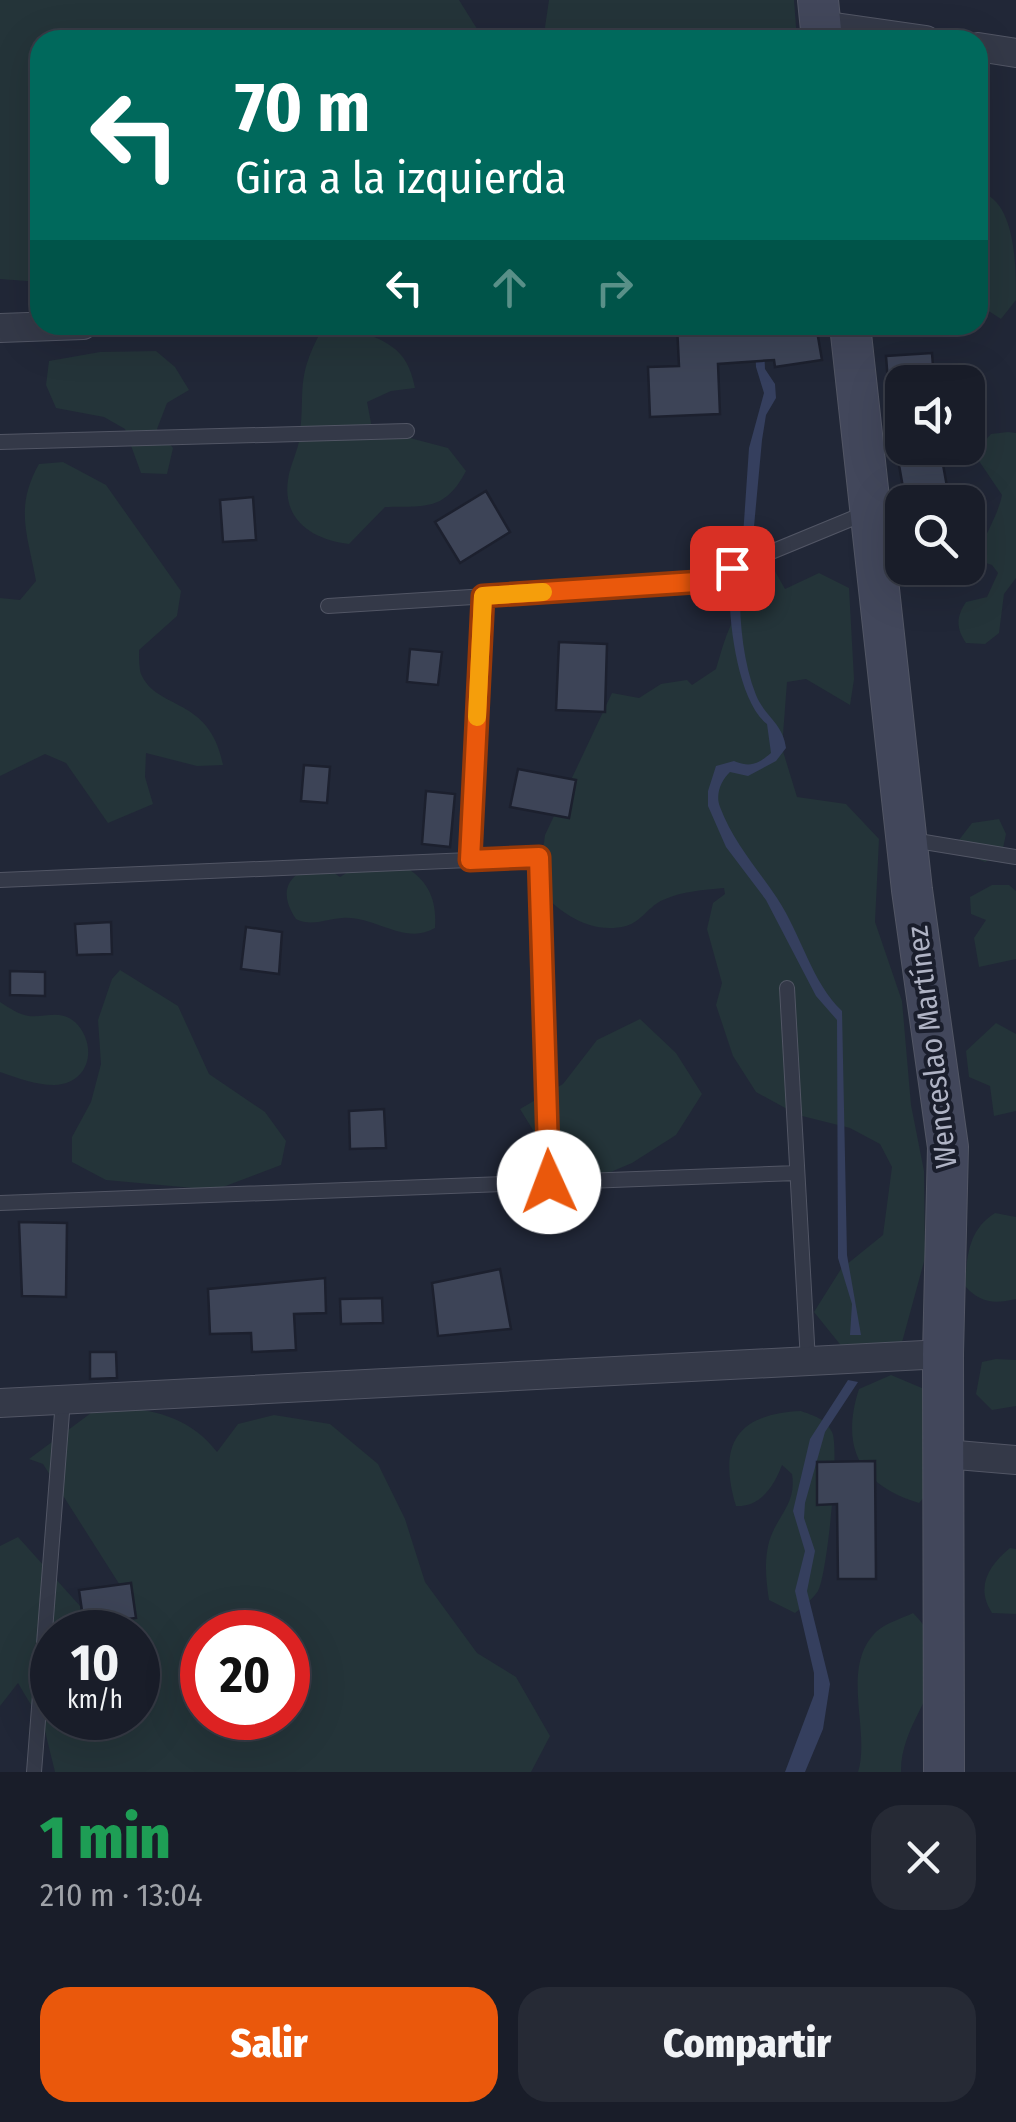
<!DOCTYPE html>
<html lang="es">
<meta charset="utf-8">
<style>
body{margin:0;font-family:"Fira Sans Condensed",sans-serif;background:#262a35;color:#f1f3f6;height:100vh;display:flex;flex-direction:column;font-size:38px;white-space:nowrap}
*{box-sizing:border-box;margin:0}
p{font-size:32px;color:#9fa2a8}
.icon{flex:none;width:55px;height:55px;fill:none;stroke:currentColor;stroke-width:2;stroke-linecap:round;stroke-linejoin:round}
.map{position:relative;height:1772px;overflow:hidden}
.details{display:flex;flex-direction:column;background:#191d29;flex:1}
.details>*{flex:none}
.guide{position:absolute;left:30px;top:30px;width:958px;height:305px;border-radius:30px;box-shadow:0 10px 40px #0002,0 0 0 2px #373b46;background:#00695c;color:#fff;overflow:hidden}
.buttons{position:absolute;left:885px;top:365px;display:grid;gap:20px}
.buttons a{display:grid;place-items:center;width:100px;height:100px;border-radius:20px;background:#191d29;box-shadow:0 10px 40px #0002,0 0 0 2px #373b46;font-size:50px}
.speed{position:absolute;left:30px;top:1610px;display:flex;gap:20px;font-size:50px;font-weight:700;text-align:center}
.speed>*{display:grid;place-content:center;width:130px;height:130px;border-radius:50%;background:#191d29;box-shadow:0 10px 40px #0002,0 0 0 2px #373b46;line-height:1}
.speed small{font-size:25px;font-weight:400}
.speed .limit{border:15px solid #d22;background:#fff;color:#111}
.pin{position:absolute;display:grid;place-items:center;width:85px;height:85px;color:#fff;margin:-42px;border-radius:20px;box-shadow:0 5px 15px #0006}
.me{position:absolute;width:110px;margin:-55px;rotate:358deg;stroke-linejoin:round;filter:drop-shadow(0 0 8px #0008)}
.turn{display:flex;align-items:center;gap:35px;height:210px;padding:0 40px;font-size:45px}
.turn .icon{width:130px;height:130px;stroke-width:2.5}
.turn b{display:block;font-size:70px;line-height:85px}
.lanes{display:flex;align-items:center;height:95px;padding:0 40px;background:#0003;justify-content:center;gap:50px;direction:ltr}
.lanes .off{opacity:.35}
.round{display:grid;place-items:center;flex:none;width:105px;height:105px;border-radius:30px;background:#262a35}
.overview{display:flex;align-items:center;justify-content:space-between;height:170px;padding:0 40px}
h1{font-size:60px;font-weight:800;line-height:75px;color:#1e9e55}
.cta{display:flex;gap:20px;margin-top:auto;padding:20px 40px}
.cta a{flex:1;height:115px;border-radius:30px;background:#ea580c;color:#fff;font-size:40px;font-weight:800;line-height:115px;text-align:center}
.cta a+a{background:#262a35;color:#f1f3f6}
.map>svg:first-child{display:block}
</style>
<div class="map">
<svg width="1016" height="1772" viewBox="0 0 1016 1772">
<rect width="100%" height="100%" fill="#212737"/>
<!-- green -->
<path fill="#243439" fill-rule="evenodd" d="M0,0H459L484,40H40V282L0,279Z
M549,0H794L797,40H549L545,27Z
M978,191C1016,200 1016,265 1016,300L1001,319L984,308L978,272Z
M348,326C385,342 407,345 415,388L391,391L367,402L372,428L448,448L466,471C445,511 426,506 385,507L349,544C314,540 282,521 288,480C290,464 299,450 300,434C305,392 296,379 319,335Z
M156,351L175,367L189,390L167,403L157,429L173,448L167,474L141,473L125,429L104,417L56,408L46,385L49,361L100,352Z
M1008,432L1016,433V578L1004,594L999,633L985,644L966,643C956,628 956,617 966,602L987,597L998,573L992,565L977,560C983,536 997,519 1002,495L979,461L978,448L991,434Z
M63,462L106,485L181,591L177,616L139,650C139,657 139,668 141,674C157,711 210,696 223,765L197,766L146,753L145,777L153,804L108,823L66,763L45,754L0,776V598L20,600L36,581C28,535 14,508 39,464Z
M771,564L785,589L819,573L849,588L854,679L850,705L806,679L787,682L782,748L797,797L846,804L879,839L875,922L902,1001L911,1105L924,1171L925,1258L901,1346L847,1353L814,1312L841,1269L883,1235L892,1167L880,1144L850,1128L798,1115L756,1092L733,1056L716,1005L722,983L707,929L713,903L725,894L724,888C703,890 683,891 663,900C650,905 641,922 626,926C591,935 559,913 538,888L545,835L612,693L639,698L661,684L687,680L692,685L716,669C725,641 731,605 763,595Z
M999,819L1006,834L1002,853L985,862L968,855L959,840L972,823Z
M321,864L340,877L351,870L404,866C429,881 437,900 435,928C405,946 374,915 342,918C325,919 312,927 296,919C276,889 290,872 321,864Z
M992,885H1009L1016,891V959L979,967L974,938L986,920L971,914L970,897Z
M120,970L178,1006L209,1074L265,1112L286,1141L281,1165L215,1190L106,1180L72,1162V1137L91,1102L101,1064L98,1020L112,979Z
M0,1002C8,1007 19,1015 29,1016C45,1018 60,1009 75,1022C98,1044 91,1084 54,1085C36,1085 17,1078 0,1072Z
M640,1019L676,1053L702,1094L676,1135L632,1163L587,1182L546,1151L520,1109L563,1084L597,1040Z
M996,1023L1016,1034V1111L994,1116L990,1086L969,1077L966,1051Z
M995,1213L1016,1217V1299C994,1304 980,1303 965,1286C967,1256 968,1230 995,1213Z
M996,1359L1016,1360V1406L992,1410L976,1394L982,1362Z
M891,1375L929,1391L931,1490L919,1503C860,1485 840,1448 859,1389Z
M121,1407C161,1411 192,1420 217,1452L238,1424L274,1415L330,1424L378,1464L405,1519L425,1582L477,1653L516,1677L550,1736L531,1772H55L44,1727L18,1683L0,1706V1546L18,1537L80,1606L82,1632H52V1718H138V1632H131L130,1601L43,1464L29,1459L91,1413ZM202,1632H288V1718H202Z
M801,1411C814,1416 825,1418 832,1432C840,1447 827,1576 818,1591C813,1599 802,1607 795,1613L769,1600C766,1580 764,1561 769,1542C777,1515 797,1504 792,1474L782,1465C774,1486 761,1507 736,1506C718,1446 735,1414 801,1411Z
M1010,1548L1016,1549V1614L992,1613C975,1587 989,1565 1010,1548Z
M913,1613C972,1672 900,1710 901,1772H858C871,1730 839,1667 877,1631C886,1623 903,1618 913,1613Z"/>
<!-- water -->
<path fill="#353f5e" d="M754,325H763L765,369L775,384L776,398L766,415L762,440L752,548L742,551L749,448L764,393L756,367Z
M730,578H740C739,616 742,659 756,695C765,717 783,723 786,748L776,761L748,776L730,772C721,780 715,795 720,807C733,842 757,868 777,898C801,934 812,983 842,1011L847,1255L861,1335H850L852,1304L838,1258L837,1020L816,996L766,900L726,847L708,806V791L716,766L734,761C750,768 758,764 771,753L767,724C737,701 727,614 730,578Z
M848,1380L858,1382L825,1432L805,1503L804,1518L815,1551L807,1591L830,1684L823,1729L805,1772H785L814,1695V1673L795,1591L805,1551L793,1511L810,1439Z"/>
<!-- building -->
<path fill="#3d4457" stroke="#1c202e" stroke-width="2.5" d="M677,325H816L822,360L775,367L774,360L718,364L720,414L650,417L648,367L679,366Z
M932,353L934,379L888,382L886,356Z
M896,448H940L948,492L905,499Z
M486,491L510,532L460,563L435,522Z
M253,497L256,540L223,542L220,500Z
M559,642L607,644L605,712L556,710Z
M410,649L442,652L438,685L407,682Z
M304,765L330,767L327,803L301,801Z
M518,769L576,780L569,818L510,807Z
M426,791L455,794L450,847L422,844Z
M111,922L112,954L77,955L75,924Z
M246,927L282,932L279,974L241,969Z
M10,971L45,972V996L10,995Z
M384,1109L386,1148L350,1149L349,1111Z
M19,1222L67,1223L66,1297L22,1296Z
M500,1269L511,1329L438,1336L432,1283Z
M325,1278L326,1313L294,1314L296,1350L252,1352L251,1333L210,1334L208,1289Z
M382,1298L383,1323L341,1324L340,1299Z
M90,1352H116L117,1378L90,1379Z
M875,1461L876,1579H838L837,1504L817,1505V1462Z
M131,1583L136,1618L111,1621L112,1632H85L79,1590Z"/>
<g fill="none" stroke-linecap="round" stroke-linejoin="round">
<!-- lane casing -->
<g stroke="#525665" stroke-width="16">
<path id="lane" d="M0,442L407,431
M328,606L696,583L868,512
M912,840L1016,857
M470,859L483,596
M0,880L539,857L549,1182
M787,988L808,1361
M0,1203L797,1173
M34,1772L63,1400"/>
</g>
<!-- street casing -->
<g stroke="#525665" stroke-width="30">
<path id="street" d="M821,25L926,40
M978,47L1016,53
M0,328L83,325
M0,1403L943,1354
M945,1454L1016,1460"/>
</g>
<!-- secondary casing -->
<g stroke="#525665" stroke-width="42">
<path id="secondary" d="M818,0L822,40
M850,325L912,890L948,1147L943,1354L944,1772"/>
</g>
<!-- lane -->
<use href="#lane" stroke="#343948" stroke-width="14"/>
<!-- street -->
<use href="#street" stroke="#343948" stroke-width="28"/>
<!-- secondary -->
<use href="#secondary" stroke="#42475b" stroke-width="40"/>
</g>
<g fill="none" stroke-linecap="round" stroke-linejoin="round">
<!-- route casing -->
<g stroke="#983908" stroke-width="25">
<path id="route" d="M549,1182L539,857L470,860L483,596L696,582L732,568"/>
</g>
<!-- route -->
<use href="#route" stroke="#ea580c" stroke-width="18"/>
<!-- slow -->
<path stroke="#f59e0b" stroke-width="18" d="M477,717L483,596L543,592"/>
</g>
<g text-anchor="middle" stroke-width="8" stroke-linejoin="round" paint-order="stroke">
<!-- street labels -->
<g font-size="30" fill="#afb3c4" stroke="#1a1e2c">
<text transform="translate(932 1047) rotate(-97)" y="10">Wenceslao Martínez</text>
</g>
</g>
</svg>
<div class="buttons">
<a><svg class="icon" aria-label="sound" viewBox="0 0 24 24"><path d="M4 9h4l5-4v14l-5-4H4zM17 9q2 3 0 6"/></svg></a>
<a><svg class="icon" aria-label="search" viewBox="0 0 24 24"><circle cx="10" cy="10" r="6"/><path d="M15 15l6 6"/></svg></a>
</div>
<div class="speed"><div>10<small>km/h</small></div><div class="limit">20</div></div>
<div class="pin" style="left:732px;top:568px;background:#d93025"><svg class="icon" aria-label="arrive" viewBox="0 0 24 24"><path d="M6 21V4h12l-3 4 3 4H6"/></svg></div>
<svg class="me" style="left:549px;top:1182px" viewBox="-20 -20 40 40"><circle r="19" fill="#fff"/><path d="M0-13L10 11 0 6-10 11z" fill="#ea580c"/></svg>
<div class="guide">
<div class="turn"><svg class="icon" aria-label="left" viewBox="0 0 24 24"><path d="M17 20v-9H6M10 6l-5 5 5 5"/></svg><div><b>70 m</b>Gira a la izquierda</div></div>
<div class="lanes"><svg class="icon" aria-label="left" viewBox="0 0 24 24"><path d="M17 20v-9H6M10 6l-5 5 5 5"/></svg><svg class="icon off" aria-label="ahead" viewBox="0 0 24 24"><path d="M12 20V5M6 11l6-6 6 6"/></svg><svg class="icon off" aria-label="right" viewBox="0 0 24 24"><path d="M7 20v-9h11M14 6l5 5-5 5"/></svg></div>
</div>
</div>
<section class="details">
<div class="overview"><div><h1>1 min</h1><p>210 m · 13:04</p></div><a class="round"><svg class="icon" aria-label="close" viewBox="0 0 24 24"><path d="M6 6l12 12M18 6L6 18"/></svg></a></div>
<div class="cta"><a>Salir</a><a>Compartir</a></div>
</section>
